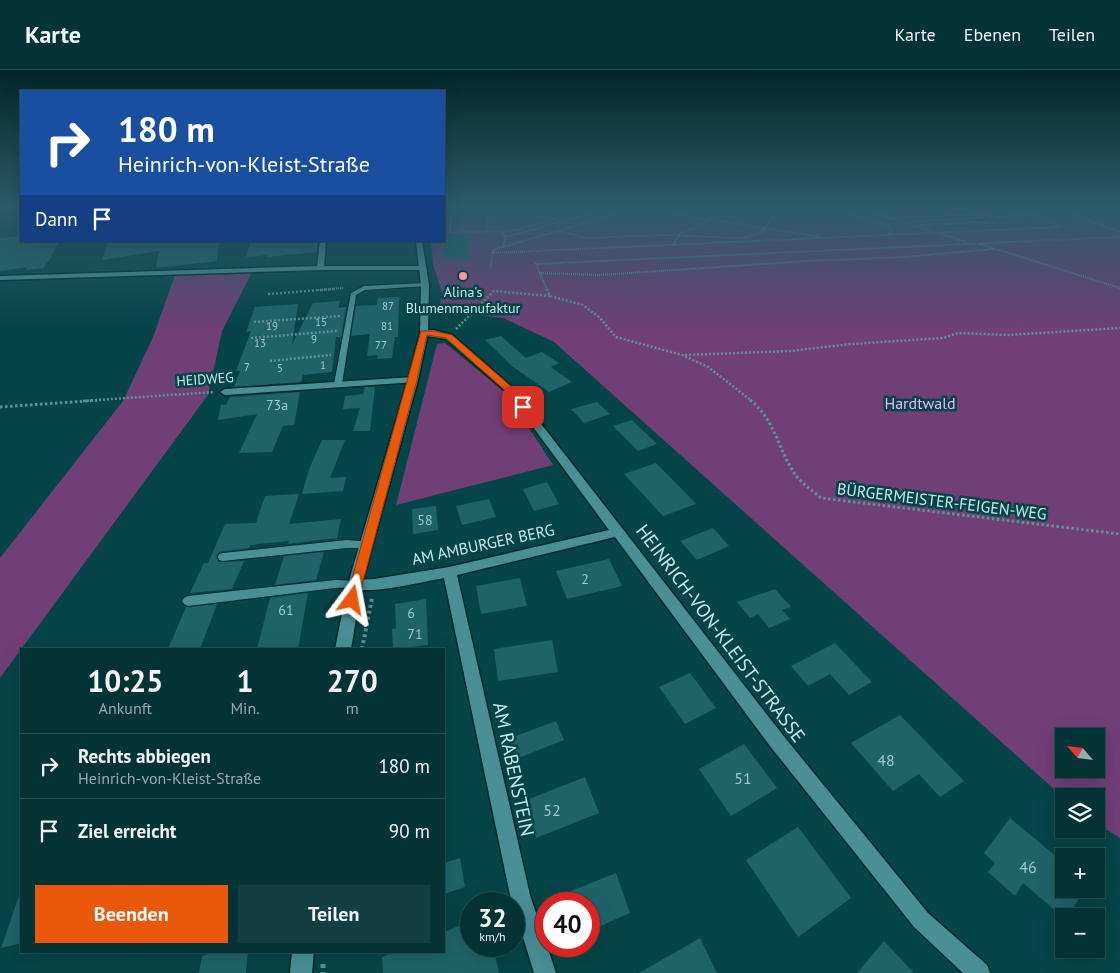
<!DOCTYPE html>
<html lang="de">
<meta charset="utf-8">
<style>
body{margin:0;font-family:"PT Sans",sans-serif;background:#123f42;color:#f1f3f6;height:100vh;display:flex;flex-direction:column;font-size:19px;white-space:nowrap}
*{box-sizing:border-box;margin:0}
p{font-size:16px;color:#97aaad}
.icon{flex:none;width:28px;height:28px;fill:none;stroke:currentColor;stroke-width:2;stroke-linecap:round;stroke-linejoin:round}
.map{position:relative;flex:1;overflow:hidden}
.panel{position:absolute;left:20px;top:578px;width:425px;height:305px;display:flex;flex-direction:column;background:#043336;border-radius:0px;box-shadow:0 5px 20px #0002,0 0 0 1px #254e51}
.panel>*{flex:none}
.top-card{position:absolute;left:20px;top:20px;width:425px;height:152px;border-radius:0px;box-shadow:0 5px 20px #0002,0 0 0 1px #254e51;background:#1a4fa0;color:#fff;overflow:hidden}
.needle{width:32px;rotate:298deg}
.buttons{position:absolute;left:1055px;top:658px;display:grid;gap:10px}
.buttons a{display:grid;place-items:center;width:50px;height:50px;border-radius:0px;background:#043336;box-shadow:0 5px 20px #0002,0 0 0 1px #254e51;font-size:25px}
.speed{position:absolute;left:460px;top:822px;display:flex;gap:10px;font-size:25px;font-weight:700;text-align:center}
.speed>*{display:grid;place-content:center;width:65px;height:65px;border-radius:50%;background:#043336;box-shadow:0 5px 20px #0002,0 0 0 1px #254e51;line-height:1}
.speed small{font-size:12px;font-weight:400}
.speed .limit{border:8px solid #d22;background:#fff;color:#111}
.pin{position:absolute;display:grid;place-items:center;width:42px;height:42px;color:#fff;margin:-21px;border-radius:10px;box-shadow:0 2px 8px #0006}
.me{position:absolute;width:55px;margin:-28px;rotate:13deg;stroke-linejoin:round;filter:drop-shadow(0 0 4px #0008)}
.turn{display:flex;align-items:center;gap:18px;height:105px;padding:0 15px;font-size:22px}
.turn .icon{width:65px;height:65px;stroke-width:2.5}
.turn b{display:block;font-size:35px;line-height:42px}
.then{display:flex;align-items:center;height:48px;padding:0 15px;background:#0003;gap:10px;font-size:19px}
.eta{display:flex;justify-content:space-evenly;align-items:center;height:85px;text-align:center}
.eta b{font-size:30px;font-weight:800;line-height:35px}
.action{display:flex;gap:10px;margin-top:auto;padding:10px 15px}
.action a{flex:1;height:58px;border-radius:0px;background:#ea580c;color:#fff;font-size:20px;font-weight:800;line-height:58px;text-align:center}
.action a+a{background:#123f42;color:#f1f3f6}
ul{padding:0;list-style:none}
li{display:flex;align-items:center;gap:15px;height:65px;padding:0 15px;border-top:1px solid #254e51}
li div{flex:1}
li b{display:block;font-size:19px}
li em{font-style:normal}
header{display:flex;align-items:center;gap:30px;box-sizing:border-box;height:70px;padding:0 25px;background:#043336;border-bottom:1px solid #254e51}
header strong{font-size:24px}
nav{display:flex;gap:28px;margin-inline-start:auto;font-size:18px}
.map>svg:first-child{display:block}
</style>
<header>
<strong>Karte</strong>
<nav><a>Karte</a><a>Ebenen</a><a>Teilen</a></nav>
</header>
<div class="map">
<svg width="1120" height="903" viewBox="0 0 1120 903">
<rect width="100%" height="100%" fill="#054448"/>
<!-- green -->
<path fill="#703f76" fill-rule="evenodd" d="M444,134H1120V768L1096,753V726H1064V728L554,272L503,248L439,240L442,223L433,194L431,171H444ZM1064,666H1096V699H1064Z
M252,202L222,261L208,325L0,608V488L123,331L153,267L175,205Z
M445,273L507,324L553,395L396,435L437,274Z"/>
<!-- building -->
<path fill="#1f6369" d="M21,166V174L59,171L49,191L46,192L44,198L26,200L28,197L0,201V168Z
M445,167H469V189L443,188Z
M109,171H219L217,191L156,198L159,181L102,190Z
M251,171H318L317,182L267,187V185L246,187Z
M399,227L398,267H395L392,288L377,289L378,285L367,286L370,264L351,266L356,236L377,235L378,228Z
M340,231L338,238L346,237L341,267H336L332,302L303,305L301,312L234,317L240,301H236L251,261L246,262L255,237L298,234L292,275L313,233Z
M501,266L526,288L542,282L559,293L551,297L572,312L549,322L512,296L485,270Z
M365,317H375L370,361H353L360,338L343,339L345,326L363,324Z
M300,322L294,355L283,356L272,382L239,383L257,344L218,350L221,335H226L230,327Z
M597,332L610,344L584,353L571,339Z
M632,350L657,374L638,381L613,356Z
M322,370H345L330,408L346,407L343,421L302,424L309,399Z
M656,393L672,409L696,434L663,446L624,404Z
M547,412L559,434L534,441L523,419Z
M299,424L289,454L341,449L337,468L288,474L289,471L250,475L249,478L219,482L216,486L219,492L244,491L232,519L190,523L204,493H208L225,454L256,453L265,426Z
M489,429L496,447L462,455L456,436Z
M436,436L438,460L413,464L412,439Z
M713,458L729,476L697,490L680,471Z
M324,482L316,510L275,515L284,486Z
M609,489L622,516L567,529L556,501Z
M520,508L527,536L481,544L476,516Z
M775,519L791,537L782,540L790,549L769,558L758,544L750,548L737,532Z
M308,523L298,579H257L270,528Z
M426,529L428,575L393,579L392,559L396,558L395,534Z
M217,534L200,579H168L186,537Z
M552,570L558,602L498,611L494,579Z
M835,573L872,612L849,625L830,604L808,616L791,596Z
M690,603L716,638L685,654L659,617Z
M900,645L964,711L940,727L919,704L893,721L851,673Z
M556,651L564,670L516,689L508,669Z
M744,674L777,718L731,746L699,699Z
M585,707L599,743L536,768L524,731Z
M1010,748L1064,793V819H1085L1068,846H1064V848L1023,813L1015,826L988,802L995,793L984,783Z
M798,757L851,828L798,867L746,790Z
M460,788L465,817L444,824V793Z
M616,803L630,843L589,861V834H570L566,823Z
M19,826H21V873L1,878Z
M471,851V876H493L499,903H383L382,887L397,881H444V862Z
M700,868L717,903H639Z
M884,871L914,903H857Z
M219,881H248L246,903H199L202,886Z"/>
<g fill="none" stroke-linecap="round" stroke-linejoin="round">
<!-- lane casing -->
<g stroke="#00282b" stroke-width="2">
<path id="lane" d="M425,213L427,214V216L365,220L356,225L342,314L338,316H335L334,314L351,223L364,216Z
M347,470L371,472L372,475L371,478H347L223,491L219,490L218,487L219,484L223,483Z
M335,510L359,511L361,514L359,517L335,518L188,536L184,534L182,531L184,528L188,526Z"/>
</g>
<!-- street casing -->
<g stroke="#00282b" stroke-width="3">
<path id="street" d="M320,171H326L324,196H423L427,198L423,200H320L0,210V206L317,196Z
M424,260H434L452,265L514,319L782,664L928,843L987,895L990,903H963L914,857L770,676L615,467L457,505L530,825L556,903H534L510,825L444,508C420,512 372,525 350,518L348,514L350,510L374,509L449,497L609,460L508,323L446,269L421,265L420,263Z
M413,307L416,308V312L225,325L220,322L225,319Z"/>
</g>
<!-- secondary casing -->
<g stroke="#00282b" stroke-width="3">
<path id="secondary" d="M416,171H422L429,215L428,263L418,310L362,514L351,579H335L348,514L408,310L420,263L421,215Z
M292,881H314L312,903H290Z"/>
</g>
<!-- path-far4 -->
<path stroke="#5e9094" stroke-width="2" stroke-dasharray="1 1" stroke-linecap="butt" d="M451,134L450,163L502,161L506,167L503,177L493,180L491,197
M819,134L887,156L892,160L888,165
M846,134L934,162
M960,134L979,145
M1047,134L1120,162
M862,138L870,134
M644,139L820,167
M502,141L613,136
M892,148L1028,142
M892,148L898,143L938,141L936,134
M903,152L1035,145
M938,154L989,151
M918,155L993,153
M502,161L516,160L553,149L547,134
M558,161L587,168L660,165L742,168
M487,162L488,134
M940,164L967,172
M506,167L614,137C625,141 636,143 647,137L645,134
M742,168L761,163L783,134
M980,174L1120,218
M673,175L680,163L700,156L716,142L710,134
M503,177L623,142
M492,183L1060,157L1014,134
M539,203L600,205L807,191L905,187L994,179
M318,220L344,218
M547,220L536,194L1120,167"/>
<!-- path-far3 -->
<path stroke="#5e9094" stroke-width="2.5" stroke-dasharray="2 2" stroke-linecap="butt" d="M547,219L550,226L583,235L600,248L616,267L682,285L708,297L752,331
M268,224L334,219
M254,252L340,246
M456,259L494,221L550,226
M251,268L337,261
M685,285L790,281L851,274L943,268L958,263L1009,265L1120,258
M270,291L331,285
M83,331L214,322"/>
<!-- path-far2 -->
<path stroke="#5e9094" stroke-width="3" stroke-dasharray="2.5 2.5" stroke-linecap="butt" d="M750,330C775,349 778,380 795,404C801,413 813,421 821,428L1120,464
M0,337L101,330"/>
<!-- path-far1 -->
<path stroke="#5e9094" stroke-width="4" stroke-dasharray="3 3" stroke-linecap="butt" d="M362,579L372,528"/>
<!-- path -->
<path stroke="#5e9094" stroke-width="5" stroke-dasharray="4 4" stroke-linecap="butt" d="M323,894V903"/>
<!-- lane -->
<use href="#lane" fill="#489096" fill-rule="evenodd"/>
<!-- street -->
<use href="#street" fill="#489096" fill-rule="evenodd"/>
<!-- secondary -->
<use href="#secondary" fill="#489096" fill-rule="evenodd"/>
</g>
<!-- sky -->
<linearGradient id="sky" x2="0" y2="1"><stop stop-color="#032528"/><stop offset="0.52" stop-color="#2a5c6a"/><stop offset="1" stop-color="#2a5c6a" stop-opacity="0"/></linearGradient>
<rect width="1120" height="260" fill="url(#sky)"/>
<!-- route -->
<path fill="#ea580c" stroke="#983908" d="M421,261H434L452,265L514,319L528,337L523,340L520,339L508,323L446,268L427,265L417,310L358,530L357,534L352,536L347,534L346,530Z"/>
<!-- markers -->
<circle fill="#f59b97" stroke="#054448" stroke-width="2" cx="463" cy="206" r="5"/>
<g text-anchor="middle" stroke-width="5" stroke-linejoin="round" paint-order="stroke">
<!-- far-number labels -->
<g font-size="11" fill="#9dc8cc">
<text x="388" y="240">87</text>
<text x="321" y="256">15</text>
<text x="272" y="260">19</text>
<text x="387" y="260">81</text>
<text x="314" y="273">9</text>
<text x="260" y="277">13</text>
<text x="381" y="279">77</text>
<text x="323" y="299">1</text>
<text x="247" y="301">7</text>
<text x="280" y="302">5</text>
</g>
<!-- far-poi labels -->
<g font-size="14" fill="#c7e9ed" stroke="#054448">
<text x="463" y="227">Alina's<tspan x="463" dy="16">Blumenmanufaktur</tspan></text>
</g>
<!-- far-street labels -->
<g font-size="14" fill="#c7e9ed" stroke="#054448">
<text transform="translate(205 309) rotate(-4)" y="5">HEIDWEG</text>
</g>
<!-- number labels -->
<g font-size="14" fill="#9dc8cc">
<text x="277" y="340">73a</text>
<text x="425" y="455">58</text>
<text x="585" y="514">2</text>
<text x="286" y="545">61</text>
<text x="411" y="548">6</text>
<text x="415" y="569">71</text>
</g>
<!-- park labels -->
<g font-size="16" fill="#f2b2f9" stroke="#054448">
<text x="920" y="339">Hardtwald</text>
</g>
<!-- street labels -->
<g font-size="16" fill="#c7e9ed" stroke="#054448">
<text transform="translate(942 431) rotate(7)" y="6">BÜRGERMEISTER-FEIGEN-WEG</text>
<text transform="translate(483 474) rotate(-12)" y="6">AM AMBURGER BERG</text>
</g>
<!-- near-number labels -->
<g font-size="16" fill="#9dc8cc">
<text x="886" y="696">48</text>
<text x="743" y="714">51</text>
<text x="552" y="746">52</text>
<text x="1028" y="803">46</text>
</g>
<!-- near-street labels -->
<g font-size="19" fill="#c7e9ed" stroke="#054448">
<text transform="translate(721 563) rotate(53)" y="7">HEINRICH-VON-KLEIST-STRASSE</text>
<text transform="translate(514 699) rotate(78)" y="7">AM RABENSTEIN</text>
</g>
</g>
</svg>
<div class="buttons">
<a><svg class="needle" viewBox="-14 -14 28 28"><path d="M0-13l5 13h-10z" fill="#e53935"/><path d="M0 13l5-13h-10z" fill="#97aaad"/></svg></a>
<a><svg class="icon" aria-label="layers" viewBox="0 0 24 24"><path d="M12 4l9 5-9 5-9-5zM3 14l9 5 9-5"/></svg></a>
<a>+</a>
<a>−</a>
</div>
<div class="speed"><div>32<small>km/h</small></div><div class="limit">40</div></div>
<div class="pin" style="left:523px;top:337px;background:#d93025"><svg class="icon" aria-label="arrive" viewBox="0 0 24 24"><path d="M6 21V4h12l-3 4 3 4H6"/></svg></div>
<svg class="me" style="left:352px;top:530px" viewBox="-20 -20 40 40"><path d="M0-17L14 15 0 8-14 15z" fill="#ea580c" stroke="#fff" stroke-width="4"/></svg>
<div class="top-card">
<div class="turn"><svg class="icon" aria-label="right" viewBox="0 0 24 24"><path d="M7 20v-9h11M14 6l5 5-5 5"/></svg><div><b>180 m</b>Heinrich-von-Kleist-Straße</div></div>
<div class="then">Dann<svg class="icon" aria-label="arrive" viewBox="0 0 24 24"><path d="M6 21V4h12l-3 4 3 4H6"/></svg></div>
</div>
<section class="panel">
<div class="eta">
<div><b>10:25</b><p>Ankunft</p></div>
<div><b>1</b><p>Min.</p></div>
<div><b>270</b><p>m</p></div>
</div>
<ul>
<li><svg class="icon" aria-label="right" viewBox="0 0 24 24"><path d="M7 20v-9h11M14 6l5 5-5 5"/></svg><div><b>Rechts abbiegen</b><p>Heinrich-von-Kleist-Straße</p></div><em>180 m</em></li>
<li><svg class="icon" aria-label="arrive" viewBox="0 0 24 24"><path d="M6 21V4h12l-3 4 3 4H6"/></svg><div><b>Ziel erreicht</b></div><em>90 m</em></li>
</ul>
<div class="action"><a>Beenden</a><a>Teilen</a></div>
</section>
</div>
